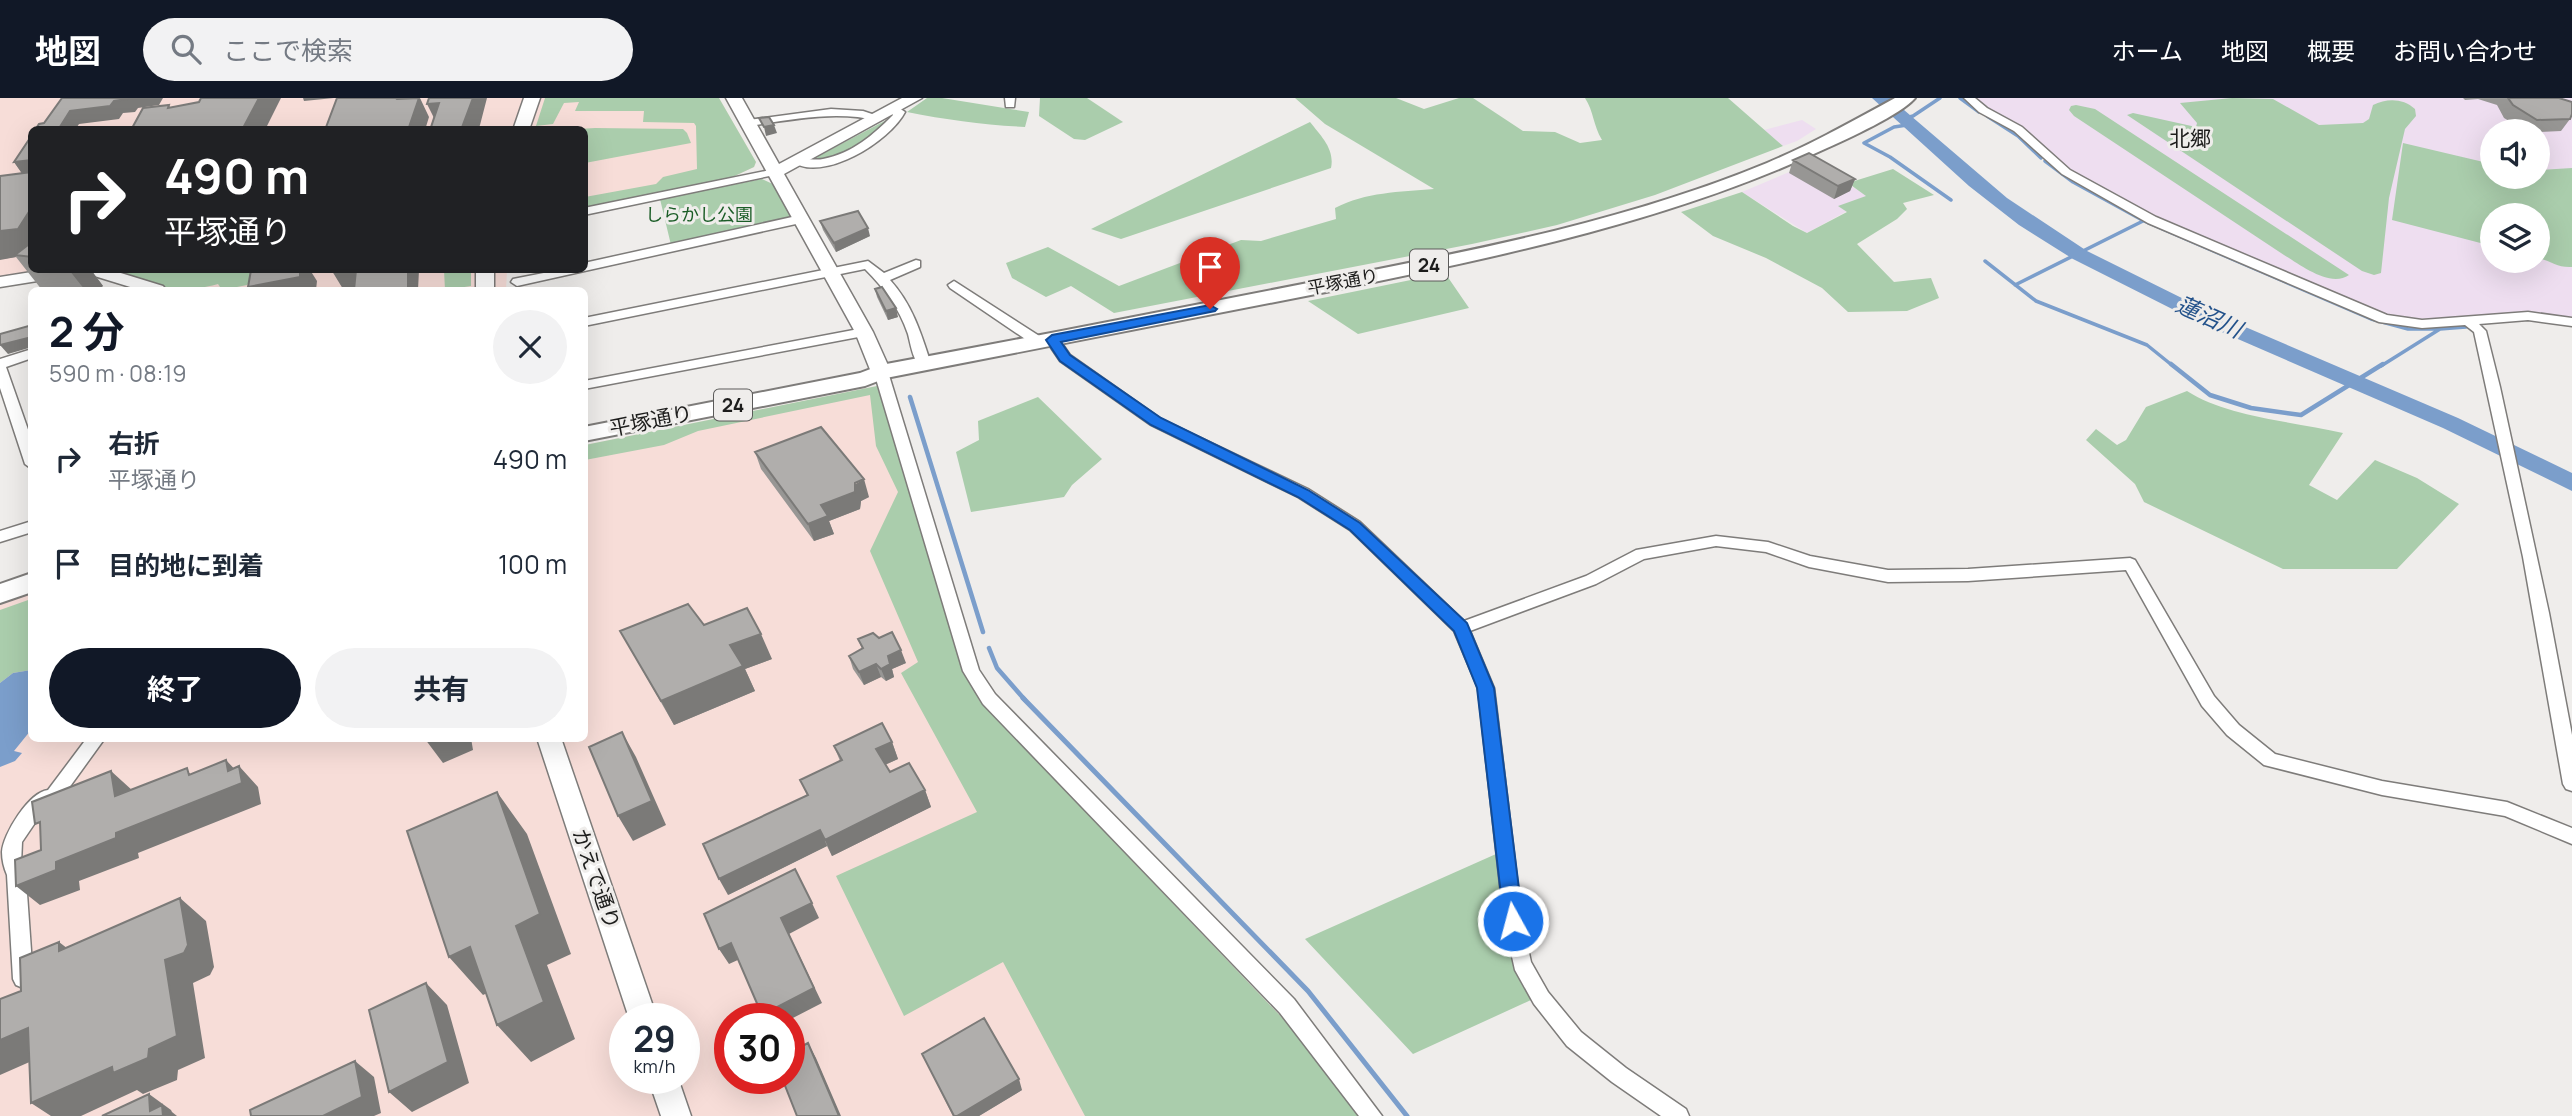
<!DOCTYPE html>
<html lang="ja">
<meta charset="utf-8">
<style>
body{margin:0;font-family:Manrope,"Noto Sans JP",sans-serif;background:#f2f2f3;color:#1f2937;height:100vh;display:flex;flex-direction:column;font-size:26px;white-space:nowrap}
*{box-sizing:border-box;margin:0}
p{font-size:23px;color:#747a83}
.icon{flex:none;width:38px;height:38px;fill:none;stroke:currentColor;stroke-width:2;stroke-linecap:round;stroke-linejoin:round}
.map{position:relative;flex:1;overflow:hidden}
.side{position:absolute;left:28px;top:189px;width:560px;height:455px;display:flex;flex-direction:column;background:#fff;border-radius:10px;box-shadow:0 7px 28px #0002}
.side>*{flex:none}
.guide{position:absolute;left:28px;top:28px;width:560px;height:147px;border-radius:10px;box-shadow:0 7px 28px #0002;background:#202124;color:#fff;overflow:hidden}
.tools{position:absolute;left:2480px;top:21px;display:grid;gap:14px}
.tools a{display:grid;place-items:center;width:70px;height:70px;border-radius:50%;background:#fff;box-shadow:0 7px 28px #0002;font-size:35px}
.speed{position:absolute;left:609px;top:905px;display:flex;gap:14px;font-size:35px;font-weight:700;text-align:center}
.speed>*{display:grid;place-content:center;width:91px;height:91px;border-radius:50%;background:#fff;box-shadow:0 7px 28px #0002;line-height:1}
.speed small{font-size:18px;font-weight:400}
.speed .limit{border:10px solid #d22;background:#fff;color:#111}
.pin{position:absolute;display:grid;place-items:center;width:60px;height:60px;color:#fff;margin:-72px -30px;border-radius:50% 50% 50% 0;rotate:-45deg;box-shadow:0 0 7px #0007}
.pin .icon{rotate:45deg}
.me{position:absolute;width:77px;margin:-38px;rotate:353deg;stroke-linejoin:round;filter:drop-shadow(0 0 5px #0008)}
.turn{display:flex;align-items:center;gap:24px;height:147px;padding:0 21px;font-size:32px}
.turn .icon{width:91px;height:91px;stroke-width:2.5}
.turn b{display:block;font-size:49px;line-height:60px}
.round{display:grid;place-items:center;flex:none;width:74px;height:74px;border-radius:37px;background:#f2f2f3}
.headline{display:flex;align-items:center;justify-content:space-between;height:119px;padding:0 21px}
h1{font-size:42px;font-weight:700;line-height:52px;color:#111827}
.action{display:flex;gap:14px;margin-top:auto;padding:14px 21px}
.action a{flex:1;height:80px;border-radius:42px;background:#111827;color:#fff;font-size:28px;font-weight:700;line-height:80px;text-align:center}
.action a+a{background:#f2f2f3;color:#1f2937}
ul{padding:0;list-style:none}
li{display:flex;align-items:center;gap:21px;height:105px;padding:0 21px}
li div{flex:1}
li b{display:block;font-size:26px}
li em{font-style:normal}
header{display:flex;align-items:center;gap:42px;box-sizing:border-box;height:98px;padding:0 35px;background:#111827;color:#fff}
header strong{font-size:33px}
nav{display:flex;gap:38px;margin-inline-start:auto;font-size:24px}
.search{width:490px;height:63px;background:#f2f2f3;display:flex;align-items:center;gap:18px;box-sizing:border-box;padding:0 24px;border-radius:38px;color:#747a83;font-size:26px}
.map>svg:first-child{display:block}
</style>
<header>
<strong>地図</strong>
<div class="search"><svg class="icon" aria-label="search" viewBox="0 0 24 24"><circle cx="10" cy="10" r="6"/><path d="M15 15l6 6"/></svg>ここで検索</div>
<nav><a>ホーム</a><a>地図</a><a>概要</a><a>お問い合わせ</a></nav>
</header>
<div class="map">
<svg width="2572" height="1018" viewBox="0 0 2572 1018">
<rect width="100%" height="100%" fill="#efedeb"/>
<!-- commercial -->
<path fill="#eedef0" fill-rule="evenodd" d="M1975,0H2572V221L2526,215L2400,222L2162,123L2069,74ZM2492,33H2538V79H2492ZM2492,117H2538V163H2492Z
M1802,22L1816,31L1797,43L1783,48L1764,32Z
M1813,64L1867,98L1839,108L1847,113L1807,135L1742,94Z"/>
<!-- education -->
<path fill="#f7ddd8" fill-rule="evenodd" d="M0,0H719L756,64L754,69L724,83L585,112L584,32H32V172L0,182Z
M113,172H507L506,192H170Z
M877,288L979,602L1289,927L1359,1018H0V507L31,496L32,640H584L585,347ZM625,920H684V980H625ZM730,920H789V980H730Z"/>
<!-- green -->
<path fill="#aacdac" d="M545,0H719L756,64L754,69L724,83L585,112V99L656,86L663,79L697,71L696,28L694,25L643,24L644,13H575L579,4L564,5L553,26L536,28Z
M927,0H942L1029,14L1025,29C985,27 947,22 907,14Z
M1040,0H1087L1123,24L1085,42L1074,41L1039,18Z
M1295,0H1396L1424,11L1459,0H1473L1523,33L1555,34L1580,45L1602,42C1593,27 1594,14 1585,0H1728L1783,48L1655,97L1557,127L1472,146L1114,215L1071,188L1046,199L1012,180L1006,165L1048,149L1119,188L1241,142L1261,143L1336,121L1335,110C1366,94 1399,94 1434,91L1325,26Z
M2232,0L2273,1L2319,27L2363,25L2369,21L2373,7C2387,0 2403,0 2415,11L2416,18L2405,31L2389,100L2381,175L2374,177L2362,173L2127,17L2133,15L2196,29L2197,25L2180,5Z
M2076,7L2095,11L2349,177C2330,190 2301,167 2284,157L2074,18L2069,12L2071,8Z
M896,17L866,46L825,62L807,64Z
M1310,24C1321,38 1335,51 1331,70L1121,141L1091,131Z
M595,30L683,31L687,35L691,45L585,65L584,32L578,31Z
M2403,45L2492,66V79H2538V72L2572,70V169C2558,170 2551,163 2538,160V117H2492V148L2392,122Z
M1893,71L1934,97L1903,105L1907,111L1897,121L1857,146L1894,184L1931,180L1939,200L1907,213L1848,214L1822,190L1766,160L1713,138L1681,114L1742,94L1793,128L1807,135L1847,114L1838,108L1866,98L1848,85Z
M762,81L777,88L793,118L671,147L660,101Z
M113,172H258L247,187L222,192L218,186C165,200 160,185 113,172Z
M444,172H471V188L445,192Z
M1445,175L1469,210L1358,236L1308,203Z
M877,288L979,602L1289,927L1359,1018H1085L1003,864L904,918L836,778L977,714L901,575L918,564L870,453L898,394L876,348L870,297L698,333L664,347L585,362V347Z
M2187,293C2227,319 2295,324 2343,335L2309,387L2337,402L2375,362L2417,380L2459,406L2397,471H2283L2144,404L2135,386L2086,342L2096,331L2117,347L2126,342L2146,309Z
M1038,299L1102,361L1072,387L1064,399L971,414L956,354L979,342L978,323Z
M31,501V572L13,575L0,585V512Z
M1496,756L1515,869L1531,902L1413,956L1305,841Z"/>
<!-- water -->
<path fill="#7b9ecb" d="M31,572V632L14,653L22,655L15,663L0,669V585L13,575Z"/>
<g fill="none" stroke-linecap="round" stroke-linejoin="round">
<!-- stream-far2 -->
<path stroke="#7b9ecb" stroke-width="3.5" d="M1960,0L1979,14
M1987,18L2018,38L2041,60
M1902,21L1913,18L1940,0
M1907,27L1894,29L1864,45L1890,59L1951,102
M2045,63L2073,84L2144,123L2371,221L2408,231H2439
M1985,163L2036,203L2147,247L2173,268
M2015,187L2143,123
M2381,268L2440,231L2466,229"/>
<!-- stream-far1 -->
<path stroke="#7b9ecb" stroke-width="4.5" d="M2171,266L2210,297L2251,310L2301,317L2383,266
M910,299L983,534
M989,550L997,570L1025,602"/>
<!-- stream -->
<path stroke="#7b9ecb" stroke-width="5" d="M1023,600L1308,893L1407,1018"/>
<!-- river -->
<path fill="#7b9ecb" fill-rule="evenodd" d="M1872,0H1890L2007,100L2087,153L2208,213L2458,320L2572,375V393L2443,330L2194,222L2073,161L2019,127L1969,88Z"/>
<!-- street casing -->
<g stroke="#7e7c7a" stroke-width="3">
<path id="street" d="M1005,0H1015L1014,9H1006Z
M1964,0H1975L1987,10L2022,29L2070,72L2156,119L2387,217L2422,222L2528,214L2572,220V228L2528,222L2479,226L2486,233L2500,289L2549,515L2572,637V693L2566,691L2563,686L2523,459L2474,234L2465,227L2422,230L2379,224L2148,125L2062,76L2014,33L1979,14Z
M891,10H899L905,14C890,43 823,86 791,63C799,58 813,63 823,61C853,55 873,37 893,17L890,12Z
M831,11L863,13L884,20L879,23C835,12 792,22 748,28L743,25L748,22Z
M775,71L779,72V76L584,117V110Z
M801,117L805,118V124L517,188L511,184L513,181L559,172H584V165Z
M916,162L920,163V169L890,182C912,206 921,235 931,266L924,270C913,266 911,247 908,236C899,210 885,191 865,171L584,228V220L868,163L884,175Z
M954,183L1044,241V247H1034L950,190L948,187Z
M864,230L870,234L869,237L584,291V283Z
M1052,237L1057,238L1070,257L1161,321L1308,391L1360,424L1464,523L1586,478L1636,452L1716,438L1768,444L1810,458L1888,472L1968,471L2130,460L2135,462L2214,598L2239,627L2275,656L2382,683L2507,704L2572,730V746L2505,718L2382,697L2264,667L2227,637L2202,608L2126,472L1968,483L1888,484L1809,469L1766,454L1716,448L1644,461L1596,486L1470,533L1494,590L1522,823L1531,864L1548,894L1581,934L1626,970L1686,1011L1689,1018H1661L1612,984L1567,948L1534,906L1515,872L1504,823L1478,590L1454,533L1350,432L1298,399L1151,327L1060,263L1045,241Z
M32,251V260L6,269L32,343V371L25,366L0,290V261Z
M881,270L888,274L979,572L995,596L1294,901L1382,1018H1359L1280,915L983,606L963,573L874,274Z
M32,423V434L0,444V433Z
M87,640H105L66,694L54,718L48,720L41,716L22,744L21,766L32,767L34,773L32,779L26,781L33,881L30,887L23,890L16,887L13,881L7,777C4,770 2,762 2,754C3,736 29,694 48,692Z"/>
</g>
<!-- secondary casing -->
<g stroke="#7e7c7a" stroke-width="3">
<path id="secondary" d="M524,0H540L529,32H513Z
M726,0H742L779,66L902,0H922L784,76L873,234L891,274L888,278H874L871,274L855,234Z
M44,172H84L75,177L0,189V179Z
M85,172H111L163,188L166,192H140L88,176Z
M476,172H494V192H476Z
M537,640H561L657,920H629Z
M648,980H678L691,1018H661Z"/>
</g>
<!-- primary casing -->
<g stroke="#7e7c7a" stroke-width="4">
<path id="primary" d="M1895,0H1915C1902,16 1847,41 1827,50C1669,124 1500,158 1331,193C1183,222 1035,251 886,280L865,288L584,343V329L860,275L881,267C1027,240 1172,212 1318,183C1470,153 1624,124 1767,65C1812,46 1853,23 1895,0Z
M32,475V494L0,505V486Z"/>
</g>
<!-- street -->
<use href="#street" fill="#fff" fill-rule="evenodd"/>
<!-- secondary -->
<use href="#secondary" fill="#fff" fill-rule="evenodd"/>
<!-- primary -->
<use href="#primary" fill="#fff" fill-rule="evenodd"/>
</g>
<!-- wall -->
<path fill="#979694" d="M2463,0H2559L2570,21L2561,33L2538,34V33H2526L2504,20L2497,7L2478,1L2465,2Z
M32,37V172H91L103,188L97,192H42L16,159L2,161L22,75L14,64Z
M1793,62L1855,81L1850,93L1834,101L1789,75Z
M820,123L870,138L836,154L823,132Z
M875,191L898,219L888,222L877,199Z
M755,354L869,399L861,403L860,411L829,423L834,436L814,443L761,371Z
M704,527L772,561L745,571L755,593L674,627L620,533Z
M858,541L906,565L892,571L894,579L886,583L881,579L864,587L853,571L849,558L862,551Z
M892,644L898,661L885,667L890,674L925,692L931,709L832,758L827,748L728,797L807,697L800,682L840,663L834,648Z
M922,956L1022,992L979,1018H953Z"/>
<!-- shaded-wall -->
<path fill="#7b7a78" d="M128,0H163L159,7L138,10L135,14L123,15L119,21L79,26L75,32H58L70,13Z
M259,0H281L265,32H242Z
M303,0H334L304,3Z
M419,0H420L429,19L425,32H408Z
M473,0H487L480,27L478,32H461Z
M439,5L437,26L427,6Z
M774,27L777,35L766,38L764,29Z
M32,62V76L23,77L14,64Z
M1855,81L1850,93L1834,101L1838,88Z
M32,109V157H15L16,159L0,162V133Z
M868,130L870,138L836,154L834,145Z
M69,172H91L103,188L97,192H85Z
M300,172H310L317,183L316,192H250L248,189Z
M340,172H363L361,188L343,191L332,173Z
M408,172H419L418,192H408Z
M896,210L898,219L888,222L886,213Z
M32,239V249L8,256L0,247Z
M864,381L869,399L861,403L860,411L829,423L834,436L814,443L808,426L821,407Z
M761,536L772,561L745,571L755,593L674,627L661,603L730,547Z
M901,552L906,565L892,571L894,579L886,583L881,571L888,558Z
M876,566L881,579L864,587L859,574Z
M622,634L636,659L666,727L633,743L618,718Z
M471,640L473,652L443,665L425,641Z
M892,644L898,661L882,668L876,651Z
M226,662L240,677L239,668L258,689L261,706L138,755L139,760L79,783L80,792L40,807L16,788L56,764L116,735L228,673Z
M111,673L133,693L115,698Z
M925,692L931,709L832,758L825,742Z
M497,694L527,736L571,856L547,867L575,941L531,964L497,927L516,828Z
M820,732L827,748L728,797L719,781Z
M180,800L206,823L214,869L210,877L193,885L205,960L178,972L177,982L143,996L137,992L81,1018H51L31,1005L149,951L165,862Z
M812,805L819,820L789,836L822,905L789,922V920H764L762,917L781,820Z
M59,844L89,867L59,853Z
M731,845L740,861L729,866L719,851Z
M470,849L504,887L483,897L449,859Z
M426,885L447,907L469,985L412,1014L389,994Z
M28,930L59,951L0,977V942Z
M808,945L816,960L841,1018H839Z
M355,963L374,979L381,1015L374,1018H323Z
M1019,981L1022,992L979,1018H957Z
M149,996L171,1012L172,1014L177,1018H158L150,1013Z"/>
<!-- building -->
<path fill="#b0aeac" stroke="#7b7a78" stroke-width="2" d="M62,0H128L127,1L114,3L110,8L70,13L58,32H35L39,26L44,25Z
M201,0H259L242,32H131L143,10L169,7L168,10L199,4Z
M337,0H399L398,1L419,0L408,32H325Z
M429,0H473L461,32H409L431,29L439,5L427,6Z
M2508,0H2559L2572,4V16L2570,21L2537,22L2513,7Z
M769,19L774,27L764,29L759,20Z
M32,37V62L14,64Z
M1809,55L1855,81L1838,88L1793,62Z
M32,74V109L18,131L0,133V78Z
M858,113L868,130L834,145L820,123Z
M28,147H32V159L15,157Z
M251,172H300V179L248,189Z
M356,172H408V192H354Z
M882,189L896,210L886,213L875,191Z
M32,227V239L0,247V236Z
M821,329L864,381L855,385V394L821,407L828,418L808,426L755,354Z
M688,506L704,527L747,510L761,536L730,547L743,568L661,603L620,533Z
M892,534L901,552L888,558L890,566L881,571L876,566L859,574L849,558L863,550L858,541L873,535L879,540Z
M882,625L892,644L876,651L890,674L909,665L925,692L825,742L820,732L719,781L703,746L808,697L800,682L842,662L834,648Z
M622,634L652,703L618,718L589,649Z
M226,662L228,673L239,668L242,685L116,735V740L56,764V772L16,788L15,762L41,752L40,724L35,726L32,704L111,673L115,698L187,670L189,677Z
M497,694L540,816L516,828L544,904L497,927L470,849L449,859L407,733Z
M795,771L812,805L781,820L814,890L762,917L731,845L719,851L704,816Z
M180,800L188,847L184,855L165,862L177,938L149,951L148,960L113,975L112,969L31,1005L28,930L0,942V901L21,893L20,860L59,844V853Z
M426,885L448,964L389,994L369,912Z
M984,920L1019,981L957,1018H954L922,956Z
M808,945L839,1018H797L782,980H789V955Z
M355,963L362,999L323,1018H251L250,1012Z
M149,996L150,1013L162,1007L163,1018H102Z"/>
<!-- route -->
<path fill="#1a73e8" stroke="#114b97" stroke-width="2" d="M1210,207L1217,211L1215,213L1061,244L1070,257L1161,320L1308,392L1360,425L1467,525L1494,590L1523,823L1520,829L1513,832L1507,829L1504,823L1477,590L1454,533L1350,432L1298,399L1151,327L1060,263L1046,242L1052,237Z"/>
<g text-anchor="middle" stroke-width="6" stroke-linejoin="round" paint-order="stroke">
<!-- far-park labels -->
<g font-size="18" fill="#1b5d27" stroke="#efedeb">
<text x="699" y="123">しらかし公園</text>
</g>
<!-- far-street labels -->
<g font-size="18" fill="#1d1d1c" stroke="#efedeb">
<text transform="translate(1343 184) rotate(-11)" y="6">平塚通り</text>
</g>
<!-- shield labels -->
<g fill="#efedeb" stroke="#5c5b5a" stroke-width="2">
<rect x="1410" y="151.5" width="38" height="31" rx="5"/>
<rect x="714" y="291.5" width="38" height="31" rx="5"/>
</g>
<g font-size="19" font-weight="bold" fill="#1d1d1c">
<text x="1429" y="174">24</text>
<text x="733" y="314">24</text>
</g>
<!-- far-quarter labels -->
<g font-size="21" fill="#1d1d1c" stroke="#efedeb">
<text x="2190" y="48">北郷</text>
</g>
<!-- street labels -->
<g font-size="21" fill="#1d1d1c" stroke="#efedeb">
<text transform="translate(651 323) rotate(-11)" y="7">平塚通り</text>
<text transform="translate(596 781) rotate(71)" y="7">かえで通り</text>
</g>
<!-- water labels -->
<g font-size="23" font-style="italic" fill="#22518a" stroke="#efedeb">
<text transform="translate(2209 219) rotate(24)" y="8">蓮沼川</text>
</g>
</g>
</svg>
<div class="tools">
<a><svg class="icon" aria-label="sound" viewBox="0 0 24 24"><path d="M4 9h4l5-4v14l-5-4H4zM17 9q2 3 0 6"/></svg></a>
<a><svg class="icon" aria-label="layers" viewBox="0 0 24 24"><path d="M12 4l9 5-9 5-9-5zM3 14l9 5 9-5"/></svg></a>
</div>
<div class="speed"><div>29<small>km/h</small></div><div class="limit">30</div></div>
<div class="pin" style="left:1210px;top:211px;background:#d93025"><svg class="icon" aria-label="arrive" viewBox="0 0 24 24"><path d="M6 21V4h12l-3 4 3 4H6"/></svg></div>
<svg class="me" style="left:1513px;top:823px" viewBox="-20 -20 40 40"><circle r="17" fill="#1a73e8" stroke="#fff" stroke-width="3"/><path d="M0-11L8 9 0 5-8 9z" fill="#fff"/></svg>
<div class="guide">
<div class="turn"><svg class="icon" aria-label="right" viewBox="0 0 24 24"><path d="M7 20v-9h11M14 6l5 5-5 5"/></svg><div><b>490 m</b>平塚通り</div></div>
</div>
<section class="side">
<div class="headline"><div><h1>2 分</h1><p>590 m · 08:19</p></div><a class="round"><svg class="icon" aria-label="close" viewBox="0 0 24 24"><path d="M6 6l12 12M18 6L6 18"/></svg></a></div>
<ul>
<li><svg class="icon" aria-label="right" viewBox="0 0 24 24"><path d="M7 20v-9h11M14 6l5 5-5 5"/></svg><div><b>右折</b><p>平塚通り</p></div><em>490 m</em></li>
<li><svg class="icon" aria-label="arrive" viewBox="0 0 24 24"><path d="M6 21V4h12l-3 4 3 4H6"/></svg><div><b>目的地に到着</b></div><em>100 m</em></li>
</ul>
<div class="action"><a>終了</a><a>共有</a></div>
</section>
</div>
